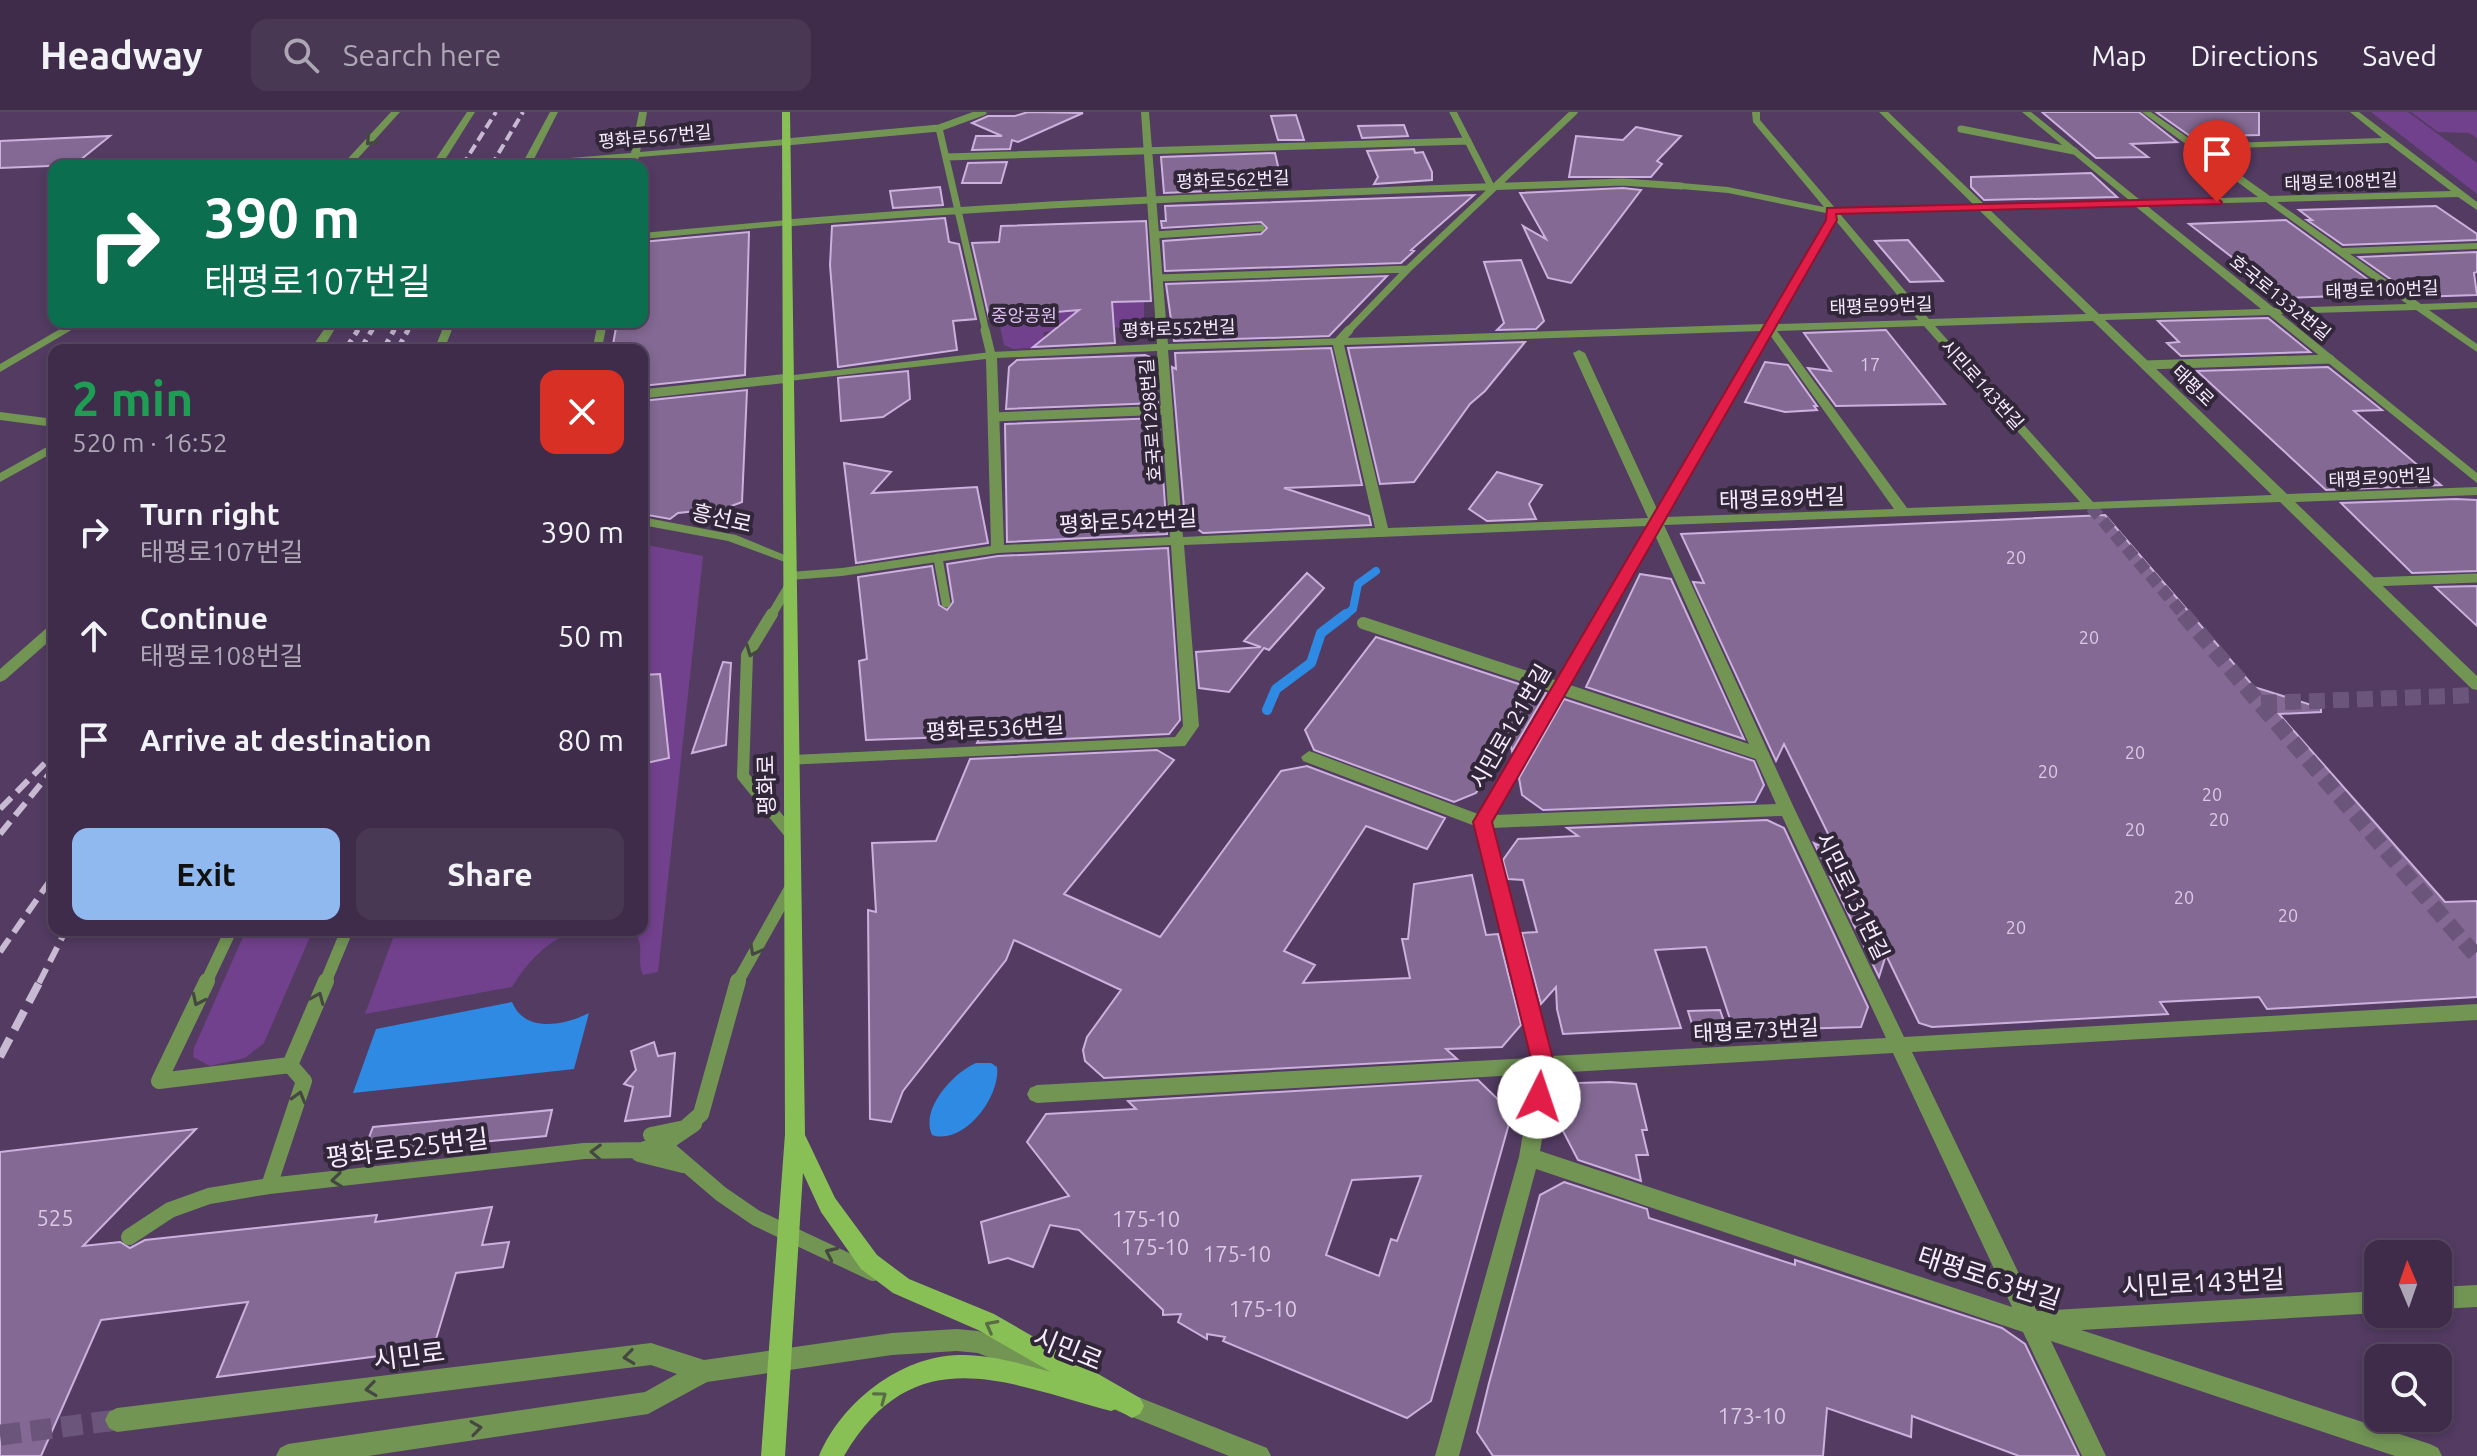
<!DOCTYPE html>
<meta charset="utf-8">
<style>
body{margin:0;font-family:Ubuntu,"Noto Sans KR",sans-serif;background:#493854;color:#f1f3f6;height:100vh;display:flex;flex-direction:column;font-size:30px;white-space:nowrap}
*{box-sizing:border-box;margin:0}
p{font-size:26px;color:#ada7b5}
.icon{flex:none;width:44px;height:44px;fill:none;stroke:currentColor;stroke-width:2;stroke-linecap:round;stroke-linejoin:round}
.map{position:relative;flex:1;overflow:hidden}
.drawer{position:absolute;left:48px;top:232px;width:600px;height:592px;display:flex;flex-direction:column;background:#3e2c4a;border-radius:16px;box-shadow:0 4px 12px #0003,0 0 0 2px #574862}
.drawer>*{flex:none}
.hud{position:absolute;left:48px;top:48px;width:600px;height:168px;border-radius:16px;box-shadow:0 4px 12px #0003,0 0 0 2px #574862;background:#0b6e4f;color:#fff;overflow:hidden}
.needle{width:52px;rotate:358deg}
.fabs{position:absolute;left:2364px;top:1128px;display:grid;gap:16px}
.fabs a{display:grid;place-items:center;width:88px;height:88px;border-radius:16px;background:#3e2c4a;box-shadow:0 4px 12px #0003,0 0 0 2px #574862;font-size:40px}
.pin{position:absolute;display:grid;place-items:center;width:68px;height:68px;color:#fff;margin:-82px -34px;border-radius:50% 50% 50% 0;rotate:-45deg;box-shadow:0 0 8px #0007}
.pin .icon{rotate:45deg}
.me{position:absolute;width:88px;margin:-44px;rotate:4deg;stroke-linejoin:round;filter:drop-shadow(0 0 6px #0008)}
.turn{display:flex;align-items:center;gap:28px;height:168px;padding:0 24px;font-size:36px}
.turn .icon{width:104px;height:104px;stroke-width:2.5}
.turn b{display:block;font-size:56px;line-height:68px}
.round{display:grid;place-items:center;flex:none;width:84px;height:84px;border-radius:16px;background:#493854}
.summary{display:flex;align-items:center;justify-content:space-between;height:136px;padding:0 24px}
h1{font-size:48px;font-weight:600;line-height:60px;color:#1e9e55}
.action{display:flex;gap:16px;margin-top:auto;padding:16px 24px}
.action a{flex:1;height:92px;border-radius:16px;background:#90b9f0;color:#111;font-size:32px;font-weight:600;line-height:92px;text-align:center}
.action a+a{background:#493854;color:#f1f3f6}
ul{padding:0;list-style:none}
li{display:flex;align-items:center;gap:24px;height:104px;padding:0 24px}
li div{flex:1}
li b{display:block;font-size:30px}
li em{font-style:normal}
header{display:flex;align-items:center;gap:48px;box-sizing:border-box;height:112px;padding:0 40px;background:#3e2c4a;border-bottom:2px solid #574862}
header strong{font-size:38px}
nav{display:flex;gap:44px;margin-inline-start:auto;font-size:28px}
.search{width:560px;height:72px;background:#493854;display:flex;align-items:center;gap:20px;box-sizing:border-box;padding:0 28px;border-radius:16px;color:#ada7b5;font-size:30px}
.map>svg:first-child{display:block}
</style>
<header>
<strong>Headway</strong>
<div class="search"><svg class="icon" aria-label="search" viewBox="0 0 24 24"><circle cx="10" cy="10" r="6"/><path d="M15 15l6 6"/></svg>Search here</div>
<nav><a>Map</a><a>Directions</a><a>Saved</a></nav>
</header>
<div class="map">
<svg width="2477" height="1344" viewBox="0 0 2477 1344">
<rect width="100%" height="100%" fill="#533b62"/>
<!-- green -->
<path fill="#72418d" d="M2371,0H2408L2477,51V82Z
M2411,0H2477V26L2469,21L2438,20Z
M1144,175V210L1140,214L1044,220L1043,235L1013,237L1004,233L993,181Z
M642,432L703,444L658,860L643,863C635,846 648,832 631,818H642Z
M246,818H313L264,931L245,946L210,954L193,945L194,936Z
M396,818H576C547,829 528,849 512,875L365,902Z"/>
<!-- water -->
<path fill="#2f8ae3" d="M512,890C525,922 565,913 589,901L574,957L353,981L376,917Z
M976,951H991L997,955C1001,984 964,1034 932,1023C920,997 953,961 976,951Z"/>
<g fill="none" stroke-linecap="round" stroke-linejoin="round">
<!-- stream-far1 -->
<path stroke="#2f8ae3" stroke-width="8" d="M1344,504L1353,497L1358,472L1376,459"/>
<!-- stream -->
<path stroke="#2f8ae3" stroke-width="10" d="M1267,598L1276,577L1311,551L1321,521L1346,502"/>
</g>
<!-- building -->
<path fill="#836993" stroke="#ccb0de" stroke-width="2" fill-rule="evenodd" d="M1028,0L1083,1L1018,30L1012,28L1010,37L972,38L976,24H1002L972,11L988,4H1015Z
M2042,0H2139L2177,30L2131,32L2148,45L2096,46Z
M2156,0H2259V23L2221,24L2226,27L2197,29Z
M1296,3L1304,28H1278L1271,4Z
M1404,13L1408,24L1362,26L1358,14Z
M1636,15L1681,24L1657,49L1662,52L1651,65H1569L1576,24L1623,28Z
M110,24L74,53L0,56V29Z
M1414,37L1415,41L1423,40L1432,60V68L1374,72L1378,65L1367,39Z
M1275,41L1283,76L1164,81L1161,45Z
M1007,50L1001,71H962L968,51Z
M2091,61L2117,85L1984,88L1971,75V65Z
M940,75L943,93L893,96L890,79Z
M1623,76L1641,78L1571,171L1548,166L1523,114L1546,127L1520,81Z
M1474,83L1411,138L1414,139L1401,151L1165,159L1163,129L1261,122L1267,116L1261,110L1162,116L1161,109H1166L1165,94Z
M2436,94L2477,122V128L2343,133L2307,108H2312L2299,98Z
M945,106L949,130L959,132L976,207L953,209L957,238L838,255L830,153L832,114Z
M2286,108L2388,182L2285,186L2189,112Z
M1146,109L1151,189L1112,190L1115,231L1033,235L1079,198L989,206L972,131L999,130L1001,114Z
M749,120L745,263L642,274V238H612L617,210H642V130Z
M1908,128L1943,169L1910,170L1875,129Z
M2477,140V160L2474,161L2477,183L2416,185L2359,145Z
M1521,148L1544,209L1536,217L1497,218L1504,211L1484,150Z
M1387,164L1329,224L1174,229L1166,172Z
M2268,206L2310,240L2181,244L2167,231L2179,230L2158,209Z
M1886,218L1945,292L1836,294L1808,256L1831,259L1804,221Z
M1525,230L1485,279L1470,292L1414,370L1380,372L1348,236Z
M1331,236L1362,373L1284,376L1369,404L1371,413L1203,421L1185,408L1172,255L1176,257L1175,241Z
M1145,243L1155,247L1158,291L1006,297L1009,255L1017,248Z
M1765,250L1788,253L1817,294H1814L1817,298L1785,300L1745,290Z
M2328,255L2382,298L2354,299L2441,373L2326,378L2197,259Z
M908,259L910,287L883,305L841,309L838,266Z
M747,278L742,390L726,396L678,401L670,407L642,402V289Z
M1159,306L1167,422L1007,430L1005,312Z
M844,351L891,360L872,381L977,375L988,431L856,451Z
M1497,360L1542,373L1529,392L1536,407L1487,409L1469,397Z
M2456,387L2477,388V459L2412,461L2341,391Z
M2105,403L2254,575L2321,596V600L2279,602L2445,790L2477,789V885L2267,897L2259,885L2160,890L2168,902L1932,915L1919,911L1886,843L1879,865L1814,731L1838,742L1784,632L1776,649L1693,470L1704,471L1681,422Z
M1168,436L1180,608L1169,622L977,631L980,624L866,628L859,549L867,547L858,465L932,454L939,493L947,498L953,490L947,452L998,444Z
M1307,461L1324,476L1269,538L1264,536L1229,580L1199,576L1196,540L1261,535L1244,529Z
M1640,462L1671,467L1744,627L1586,575Z
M2477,474V514L2435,475Z
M1376,525L1546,581L1512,639L1509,626L1476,681L1454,690L1314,638L1305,618Z
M723,550L731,551L726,633L692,641Z
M660,562L669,646L642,652V563Z
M1564,587L1754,649L1764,673L1755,690L1543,698L1522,683L1519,666Z
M1157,638L1174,648L1064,782L1160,825L1281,659L1307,654L1445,706L1427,737L1366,714L1284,839L1315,853L1303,871L1410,866L1402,827H1408L1414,772L1472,763L1486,823L1498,822L1521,913L1502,935L1446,937L1457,947L1104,966L1085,949L1083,938L1087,925L1121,878L1014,828L1006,848L903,979L891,1010L870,1007L868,798L876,800L872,731L936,729L970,647Z
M1767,708L1784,716L1868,895L1861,915L1734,919L1706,835L1655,838L1681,916L1563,922L1557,897L1556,875L1541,892L1522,821L1537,820L1523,768L1508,767L1503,748L1518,727L1578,724L1567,716Z
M1720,898L1729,924L1696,925L1688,899Z
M654,930L658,944L675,941L670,1004L625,1009L633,975L624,972L636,958L631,939Z
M1478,968L1512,1001L1431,1289L1407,1306L1223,1229L1225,1225L1207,1222V1227L1178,1210L1181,1202L1163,1203V1198L1079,1118L1050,1113L1033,1155L1008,1146L989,1151L981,1110L1069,1084L1027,1030L1046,1002L1136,997L1128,989ZM1421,1064L1397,1129L1391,1127L1379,1164L1326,1143L1352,1068Z
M1610,970L1636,972L1647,1018H1642L1648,1043H1636L1641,1069L1578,1048L1563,1019L1565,987L1572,976L1577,971Z
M552,998L546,1024L363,1041L373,1015Z
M196,1017L83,1134L120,1130L130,1136L145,1128L377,1103L375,1110L492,1095L482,1133L509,1130L503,1155L456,1161L433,1237L217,1265L248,1190L101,1208L41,1344H0V1040Z
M1564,1070L1647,1097L1649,1106L1693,1120L1795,1153V1148L2002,1216L2025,1232L2079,1344H2019L1912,1304L1911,1325L1827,1296L1823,1344H1493L1477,1320L1489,1271L1540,1083Z"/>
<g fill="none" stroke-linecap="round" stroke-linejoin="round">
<!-- minor-tunnel-far1 -->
<path stroke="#6c557a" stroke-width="12" stroke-dasharray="12 6" stroke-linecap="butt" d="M2091,395L2185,504"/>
<!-- minor-tunnel -->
<path stroke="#6c557a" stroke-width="16" stroke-dasharray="16 8" stroke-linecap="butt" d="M2183,502L2477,845
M2261,591L2477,583"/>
<!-- tertiary-tunnel -->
<path stroke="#6c557a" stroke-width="21" stroke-dasharray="21 10" stroke-linecap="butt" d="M0,1323L117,1308"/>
<!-- service-far3 -->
<path stroke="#729554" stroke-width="7" d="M1453,0L1492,76
M939,16L986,220
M1961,17L2074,39
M786,30L939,16L983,0
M946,45L1468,29
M787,111C1065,88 1344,80 1623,70L1681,74
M1154,123L1261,116
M1158,166L1408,157L1574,0
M447,220L451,210
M601,220L603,210
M1347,220L1408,157"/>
<!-- service-far2 -->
<path stroke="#729554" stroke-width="9" d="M985,218L991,243
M1338,230L1349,218
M439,238L447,218
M597,238L601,218
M2145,253L2330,247
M642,282L789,266
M994,305L1168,298
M938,446L946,491
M2370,470L2477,466
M771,504L790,472"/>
<!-- service-far1 -->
<path stroke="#729554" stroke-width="12" d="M772,502L747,543L743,664L793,725
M1363,511L1763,643
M206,871L231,818
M325,871L347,818
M737,871L792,773"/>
<!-- service -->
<path stroke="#729554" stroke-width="16" d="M207,869L159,969L290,953
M290,953L326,869
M651,1023L685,1016L701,1002L738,869
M659,1029L721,1082L756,1106L873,1161
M639,1042L683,1053
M269,1074L304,969L290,953
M129,1125L170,1098L209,1084L269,1074L584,1039L642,1038L669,1029L694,1012"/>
<!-- minor -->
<path fill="#729554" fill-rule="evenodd" d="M391,0H400L351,54H341Z
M467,0H475L441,54H431Z
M550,0H558L533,49L631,41L639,0H647L640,40L786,27L790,30L786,33L639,45L636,54H630V46L521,54Z
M1141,0H1149L1168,232L1765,212L1826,108V101L1728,81L1681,77L1676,74L1681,71L1728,75L1824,95L1753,10L1752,0H1760V8L1835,96L1973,92L1879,0H1888L1984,92L2129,88L2022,0H2031L2140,88L2258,85L2142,0H2151L2197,32L2382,26L2350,0H2359L2477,90V98L2458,85L2277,90L2342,136L2477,131V137L2350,142L2421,192L2477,190V196L2429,198L2477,232V240L2416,198L2281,202L2477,361V371L2269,203L2105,208L2287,382L2477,375V383L2295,390L2477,564V578L2472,577L2280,390L1664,413L1795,698L1904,925L2477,892V908L1912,940L2037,1199L2378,1179V1201L2081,1218L2430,1332L2438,1336L2442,1344H2395L2051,1229L2106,1344H2082L2023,1220L1536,1057L1459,1344H1435L1519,1045L1533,962L1037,991L1030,988L1027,982L1030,976L1037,973L1532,946L1475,714L1303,649L1301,645L1309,639L1315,641L1478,702L1647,414L1184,433L1199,614L1185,634L786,653L784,649L786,645L792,643L1175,625L1183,614L1171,433L998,441L842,464L790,468L783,464L790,460L842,456L991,434L986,247L789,269L783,266L785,264L991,240L1157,232ZM2388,31L2451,79L2270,84L2204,37ZM2266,90L2407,192L2274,196L2146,93ZM2135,94L2261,197L2099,202L1990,98ZM1979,98L2086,202L1929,207L1840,102ZM1836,109L1918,208L1776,212ZM2093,209L2272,383L2093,390L1935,214ZM1924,214L2080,390L1907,396L1777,219ZM1761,219L1657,397L1585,241L1579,238L1573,241L1648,406L1388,416L1344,233ZM1770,223L1894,397L1665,405ZM1333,233L1375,416L1183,425L1168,238ZM1157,239L1170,425L1004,433L997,246ZM1655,423L1776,692L1494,703ZM1782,704L1886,926L1551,944L1492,716ZM1893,941L2012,1195L1540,1039L1553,961Z
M787,108L792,111L790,113L642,127V121Z
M72,210H85L0,260V252Z
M329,210H339L322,238H310Z
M0,300L54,307V315L0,308Z
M54,331V340L0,370V361Z
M642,405L736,423L797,448L790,452L728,429L642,413Z
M54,512V525L5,568L0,570V557L49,514Z
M2477,1173V1195L2438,1197V1175Z"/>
<!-- tertiary -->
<path fill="#729554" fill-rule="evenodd" d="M957,1217L978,1219L1077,1259L1080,1267L1077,1275L1069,1278L978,1241L957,1239L892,1243L707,1270L648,1302L368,1344H276L280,1336L288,1332L645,1280L677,1262L651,1253L117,1320L109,1316L105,1308L109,1300L117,1296L651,1231L704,1248L892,1221Z
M1123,1279L1267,1336L1271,1344H1229L1115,1298L1112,1290L1115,1282Z"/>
<!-- secondary -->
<path fill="#89c056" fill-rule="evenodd" d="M782,0H790L805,1023L835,1086L877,1143L909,1167L994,1202L1140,1286L1144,1294L1140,1302L1132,1306L1116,1297L1111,1299C1006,1271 914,1225 844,1344H819C841,1291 900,1244 959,1243C990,1242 1021,1252 1051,1260L978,1218L893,1181L861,1157L821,1100L803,1061L785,1344H761L785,1022Z"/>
<!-- rail-far3 -->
<path stroke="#c9bad3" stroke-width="4" stroke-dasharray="10 5" stroke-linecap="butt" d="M462,54L496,0
M491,54L523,0
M356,220L363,210
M371,220L377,210
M393,220L399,210
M407,220L413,210"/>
<!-- rail-far2 -->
<path stroke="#c9bad3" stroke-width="5" stroke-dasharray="12 6" stroke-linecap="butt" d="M345,238L358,218
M360,238L372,218
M383,238L394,218
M397,238L408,218"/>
<!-- rail-far1 -->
<path stroke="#c9bad3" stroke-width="6" stroke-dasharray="16 8" stroke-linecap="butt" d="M0,697L54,642
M0,722L54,656
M0,840L54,763
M39,871L66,818"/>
<!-- rail -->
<path stroke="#c9bad3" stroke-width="8" stroke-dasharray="21 10" stroke-linecap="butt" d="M0,945L40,869"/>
</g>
<!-- one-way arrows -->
<defs><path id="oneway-chevron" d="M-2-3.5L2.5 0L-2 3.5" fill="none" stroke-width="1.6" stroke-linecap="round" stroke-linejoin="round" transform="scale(2)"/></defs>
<g stroke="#454841">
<use href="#oneway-chevron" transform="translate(371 28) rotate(133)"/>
<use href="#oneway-chevron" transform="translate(752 539) rotate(111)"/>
<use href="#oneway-chevron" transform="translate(755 838) rotate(119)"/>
<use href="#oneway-chevron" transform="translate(318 886) rotate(-67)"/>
<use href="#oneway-chevron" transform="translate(198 888) rotate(115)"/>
<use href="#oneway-chevron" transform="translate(299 985) rotate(-74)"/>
<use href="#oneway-chevron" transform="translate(596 1040) rotate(-178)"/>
<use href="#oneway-chevron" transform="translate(337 1068) rotate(174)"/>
<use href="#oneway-chevron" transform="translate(831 1141) rotate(-155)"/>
<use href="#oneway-chevron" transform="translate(629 1245) rotate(173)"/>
<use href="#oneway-chevron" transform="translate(371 1277) rotate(173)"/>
<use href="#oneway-chevron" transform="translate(476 1316) rotate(-8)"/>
</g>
<g stroke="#596c46">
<use href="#oneway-chevron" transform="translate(991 1214) rotate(-152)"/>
<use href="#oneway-chevron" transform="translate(881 1285) rotate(-37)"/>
</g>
<!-- route -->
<path fill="#e11d48" stroke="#92132f" stroke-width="2" d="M2217,86L2222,90L2221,92L1836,102L1837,108L1492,710L1555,955L1547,992L1539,995L1532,992L1528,985L1533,955L1473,710L1826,108L1827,96Z"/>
<g text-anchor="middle" stroke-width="8" stroke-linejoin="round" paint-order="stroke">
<!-- far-street labels -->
<g font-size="18" fill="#f7ebff" stroke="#322739">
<text transform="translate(655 25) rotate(-5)" y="6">평화로567번길</text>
<text transform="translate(1233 68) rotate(-2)" y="6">평화로562번길</text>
<text transform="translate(2341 70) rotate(-2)" y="6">태평로108번길</text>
<text transform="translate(2382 178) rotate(-2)" y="6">태평로100번길</text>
<text transform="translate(2280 186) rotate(39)" y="6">호국로1332번길</text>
<text transform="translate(1881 194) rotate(-2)" y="6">태평로99번길</text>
<text transform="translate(1179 217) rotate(-2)" y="6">평화로552번길</text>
<text transform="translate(1982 273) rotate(48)" y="6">시민로143번길</text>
<text transform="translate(2193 274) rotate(44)" y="6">태평로</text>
<text transform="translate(1151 308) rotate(-94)" y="6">호국로1298번길</text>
<text transform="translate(2380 366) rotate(-3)" y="6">태평로90번길</text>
</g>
<!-- far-park labels -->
<g font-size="18" fill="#dbbdef" stroke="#322739">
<text x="1024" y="210">중앙공원</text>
</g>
<!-- number labels -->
<g font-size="18" fill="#dacae4">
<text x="1870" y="259">17</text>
<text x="2016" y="452">20</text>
<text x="2089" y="532">20</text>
<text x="2135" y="647">20</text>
<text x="2048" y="666">20</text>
<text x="2212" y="689">20</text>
<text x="2219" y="714">20</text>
<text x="2135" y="724">20</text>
<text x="2184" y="792">20</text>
<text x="2288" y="810">20</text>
<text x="2016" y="822">20</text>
</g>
<!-- street labels -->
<g font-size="22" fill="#f7ebff" stroke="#322739">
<text transform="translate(1782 386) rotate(-2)" y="8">태평로89번길</text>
<text transform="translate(722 406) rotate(13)" y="8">흥선로</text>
<text transform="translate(1128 409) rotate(-3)" y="8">평화로542번길</text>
<text transform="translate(1510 614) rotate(-60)" y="8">시민로121번길</text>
<text transform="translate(995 616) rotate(-3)" y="8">평화로536번길</text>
<text transform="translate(766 673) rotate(-91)" y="8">평화로</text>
<text transform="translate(1853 784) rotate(64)" y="8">시민로131번길</text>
<text transform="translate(1756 918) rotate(-3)" y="8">태평로73번길</text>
</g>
<!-- near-number labels -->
<g font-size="22" fill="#dacae4">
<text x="55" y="1114">525</text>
<text x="1146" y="1115">175-10</text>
<text x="1155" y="1143">175-10</text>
<text x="1237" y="1150">175-10</text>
<text x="1263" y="1205">175-10</text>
<text x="1752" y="1312">173-10</text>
</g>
<!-- near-street labels -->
<g font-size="26" fill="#f7ebff" stroke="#322739">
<text transform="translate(407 1036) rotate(-7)" y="9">평화로525번길</text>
<text transform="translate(1989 1166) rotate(18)" y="9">태평로63번길</text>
<text transform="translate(2203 1171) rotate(-3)" y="9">시민로143번길</text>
<text transform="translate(1068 1237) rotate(22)" y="9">시민로</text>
<text transform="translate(409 1244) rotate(-7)" y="9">시민로</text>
</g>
</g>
</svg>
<div class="fabs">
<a><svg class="needle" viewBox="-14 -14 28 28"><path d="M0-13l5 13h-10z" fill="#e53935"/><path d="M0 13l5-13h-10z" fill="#ada7b5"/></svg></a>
<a><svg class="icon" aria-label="search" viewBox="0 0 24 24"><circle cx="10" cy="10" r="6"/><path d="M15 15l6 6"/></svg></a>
</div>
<div class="pin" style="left:2217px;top:90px;background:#d93025"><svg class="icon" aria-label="arrive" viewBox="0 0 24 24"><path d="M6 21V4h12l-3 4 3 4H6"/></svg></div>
<svg class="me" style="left:1539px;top:985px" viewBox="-20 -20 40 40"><circle r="19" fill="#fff"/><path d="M0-13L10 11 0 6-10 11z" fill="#e11d48"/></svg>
<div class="hud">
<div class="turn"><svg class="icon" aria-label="right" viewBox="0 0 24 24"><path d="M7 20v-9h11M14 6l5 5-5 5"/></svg><div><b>390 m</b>태평로107번길</div></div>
</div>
<section class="drawer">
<div class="summary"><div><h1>2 min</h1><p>520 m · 16:52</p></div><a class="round" style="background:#d93025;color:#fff"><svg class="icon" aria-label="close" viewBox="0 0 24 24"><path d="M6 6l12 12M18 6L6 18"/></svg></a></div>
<ul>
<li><svg class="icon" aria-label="right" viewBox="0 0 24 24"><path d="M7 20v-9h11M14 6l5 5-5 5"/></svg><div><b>Turn right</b><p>태평로107번길</p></div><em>390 m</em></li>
<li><svg class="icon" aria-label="ahead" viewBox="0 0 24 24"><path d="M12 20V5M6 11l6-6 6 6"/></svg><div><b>Continue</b><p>태평로108번길</p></div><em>50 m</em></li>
<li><svg class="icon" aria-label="arrive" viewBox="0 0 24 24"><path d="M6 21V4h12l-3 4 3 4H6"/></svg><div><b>Arrive at destination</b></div><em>80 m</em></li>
</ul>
<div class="action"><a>Exit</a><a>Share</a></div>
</section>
</div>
